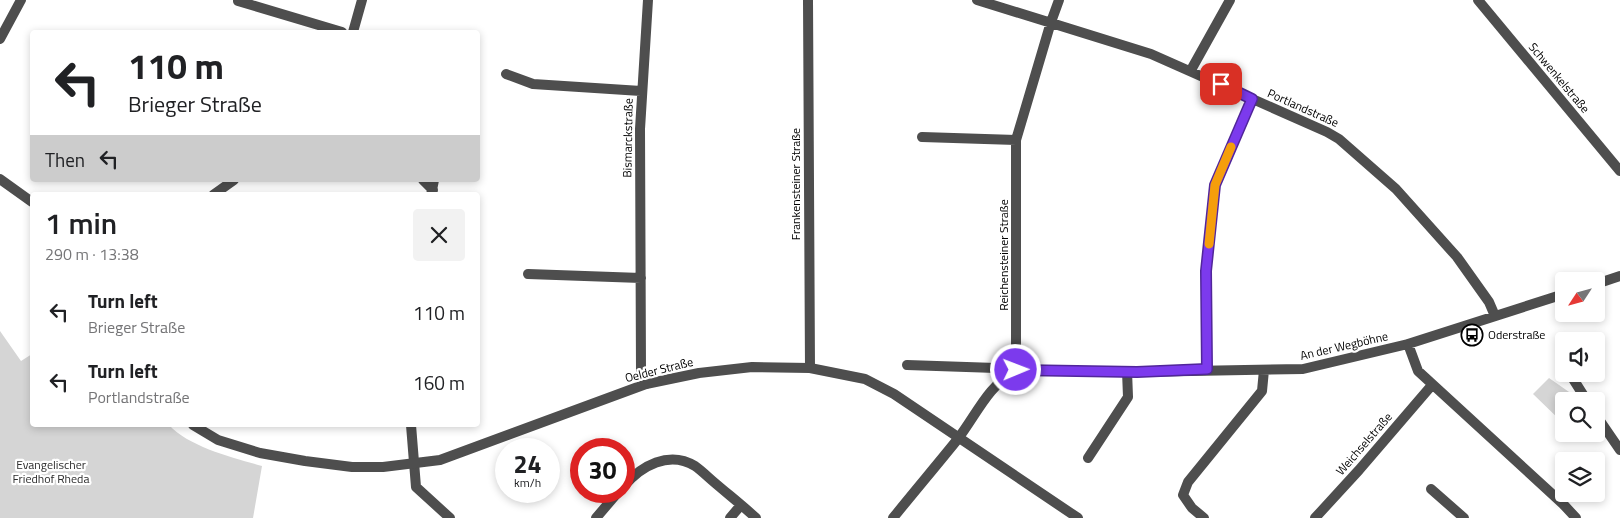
<!DOCTYPE html>
<meta charset="utf-8">
<style>
body{margin:0;font-family:"Titillium Web",sans-serif;background:#f2f2f2;color:#202124;height:100vh;display:flex;flex-direction:column;font-size:19px;white-space:nowrap}
*{box-sizing:border-box;margin:0}
p{font-size:16px;color:#757577}
.icon{flex:none;width:28px;height:28px;fill:none;stroke:currentColor;stroke-width:2;stroke-linecap:round;stroke-linejoin:round}
.map{position:relative;flex:1;overflow:hidden}
.side{position:absolute;left:30px;top:192px;width:450px;height:235px;display:flex;flex-direction:column;background:#fff;border-radius:5px;box-shadow:0 2px 8px #0003}
.side>*{flex:none}
.banner{position:absolute;left:30px;top:30px;width:450px;height:152px;border-radius:5px;box-shadow:0 2px 8px #0003;background:#fff;color:#202124;overflow:hidden}
.needle{width:32px;rotate:234deg}
.tools{position:absolute;left:1555px;top:272px;display:grid;gap:10px}
.tools a{display:grid;place-items:center;width:50px;height:50px;border-radius:5px;background:#fff;box-shadow:0 2px 8px #0003;font-size:25px}
.speed{position:absolute;left:495px;top:438px;display:flex;gap:10px;font-size:25px;font-weight:700;text-align:center}
.speed>*{display:grid;place-content:center;width:65px;height:65px;border-radius:50%;background:#fff;box-shadow:0 2px 8px #0003;line-height:1}
.speed small{font-size:12px;font-weight:400}
.speed .limit{border:8px solid #d22;background:#fff;color:#111}
.pin{position:absolute;display:grid;place-items:center;width:42px;height:42px;color:#fff;margin:-21px;border-radius:10px;box-shadow:0 2px 8px #0006}
.me{position:absolute;width:55px;margin:-28px;rotate:89deg;stroke-linejoin:round;filter:drop-shadow(0 0 4px #0008)}
.turn{display:flex;align-items:center;gap:18px;height:105px;padding:0 15px;font-size:22px}
.turn .icon{width:65px;height:65px;stroke-width:2.5}
.turn b{display:block;font-size:35px;line-height:42px}
.then{display:flex;align-items:center;height:48px;padding:0 15px;background:#0003;gap:10px;font-size:19px}
.round{display:grid;place-items:center;flex:none;width:52px;height:52px;border-radius:5px;background:#f2f2f2}
.headline{display:flex;align-items:center;justify-content:space-between;height:85px;padding:0 15px}
h1{font-size:30px;font-weight:600;line-height:38px}
ul{padding:0;list-style:none}
li{display:flex;align-items:center;gap:15px;height:70px;padding:0 15px}
li div{flex:1}
li b{display:block;font-size:19px}
li em{font-style:normal}
.map>svg:first-child{display:block}
</style>
<div class="map">
<svg width="1620" height="518" viewBox="0 0 1620 518">
<rect width="100%" height="100%" fill="#fff"/>
<!-- green -->
<path fill="#d5d5d5" d="M0,331L21,361L32,354V425H169C189,447 234,458 262,466L253,518H0Z
M1549,378L1582,401H1564V424L1533,394Z"/>
<g fill="none" stroke-linecap="round" stroke-linejoin="round">
<!-- minor -->
<path stroke="#4e4e4e" stroke-width="10" d="M808,0L810,368
M977,0L1151,54L1327,132L1339,139L1396,189L1457,257L1489,302L1495,316
M1478,0L1620,171
M238,1L342,32
M353,32L362,0
M0,39L21,0
M1191,70L1230,0
M506,74L533,84L641,91
M922,137L1016,140
M423,180L433,190
M213,195L234,180
M431,195L434,180
M528,274L641,278
M1596,284L1620,276
M1408,344L1418,371L1563,504L1576,518
M907,365L996,368L1004,377
M1207,369L1206,271L1215,185L1252,99
M1016,370V140L1051,22L1059,0
M1570,374L1587,401
M646,384L641,372L640,129L648,0
M1596,415L1620,450
M411,425L416,487L450,518
M1088,458L1128,397L1127,371
M624,486C641,466 669,450 695,466C702,471 709,478 715,483C729,495 743,506 756,518
M1431,489L1464,518
M596,518L619,491
M730,518L741,505
M893,518C914,492 936,466 957,440C977,414 987,387 1016,370L1137,372L1303,369L1408,344L1564,294
M1204,518L1192,508L1183,495L1188,482L1262,391L1264,370
M1315,518L1359,470L1432,385"/>
<!-- tertiary -->
<path stroke="#4e4e4e" stroke-width="10" d="M0,179L32,202
M193,425L218,440L260,453L305,461L352,467H383L440,460L646,384L699,373L752,367L810,368L865,379L894,394L1078,518"/>
</g>
<g fill="none" stroke-linecap="round" stroke-linejoin="round">
<!-- route casing -->
<g stroke="#51269a" stroke-width="12">
<path id="route" d="M1016,370L1137,372L1207,369L1206,271L1215,185L1252,99L1221,84"/>
</g>
<!-- route -->
<use href="#route" stroke="#7c3aed" stroke-width="9"/>
<!-- slow -->
<path stroke="#f59e0b" stroke-width="9" d="M1209,244L1215,185L1231,147"/>
</g>
<!-- icons -->
<defs>
<g id="bus-ring" transform="scale(1.125)"><circle r="9.5" fill="#fff" stroke="#000" stroke-width="1.5"/><path d="M-5-6H5V4H4V6H2V4H-2V6H-4V4H-5ZM-3.5-4V0h7V-4ZM-3.5 1.2v1.5H-2V1.2ZM2 1.2v1.5H3.5V1.2Z" fill="#000"/></g>
</defs>
<g fill-rule="evenodd">
<use href="#bus-ring" x="1472" y="335"/>
</g>
<g text-anchor="middle" stroke-width="4.5" stroke-linejoin="round" paint-order="stroke">
<!-- street labels -->
<g font-size="12" fill="#000" stroke="#fff">
<text transform="translate(1559 78) rotate(50)" y="4">Schwenkelstraße</text>
<text transform="translate(1303 108) rotate(24)" y="4">Portlandstraße</text>
<text transform="translate(628 138) rotate(-89)" y="4">Bismarckstraße</text>
<text transform="translate(796 184) rotate(-90)" y="4">Frankensteiner Straße</text>
<text transform="translate(1004 255) rotate(-90)" y="4">Reichensteiner Straße</text>
<text transform="translate(1344 346) rotate(-13)" y="4">An der Wegböhne</text>
<text transform="translate(659 370) rotate(-14)" y="4">Oelder Straße</text>
<text transform="translate(1364 444) rotate(-49)" y="4">Weichselstraße</text>
</g>
<!-- poi labels -->
<g font-size="12" fill="#000" stroke="#fff" text-anchor="start">
<text x="1488" y="339">Oderstraße</text>
</g>
<!-- park labels -->
<g font-size="12" fill="#2c2c2c" stroke="#fff">
<text x="51" y="469">Evangelischer<tspan x="51" dy="14">Friedhof Rheda</tspan></text>
</g>
</g>
</svg>
<div class="tools">
<a><svg class="needle" viewBox="-14 -14 28 28"><path d="M0-13l5 13h-10z" fill="#e53935"/><path d="M0 13l5-13h-10z" fill="#757577"/></svg></a>
<a><svg class="icon" aria-label="sound" viewBox="0 0 24 24"><path d="M4 9h4l5-4v14l-5-4H4zM17 9q2 3 0 6"/></svg></a>
<a><svg class="icon" aria-label="search" viewBox="0 0 24 24"><circle cx="10" cy="10" r="6"/><path d="M15 15l6 6"/></svg></a>
<a><svg class="icon" aria-label="layers" viewBox="0 0 24 24"><path d="M12 4l9 5-9 5-9-5zM3 14l9 5 9-5"/></svg></a>
</div>
<div class="speed"><div>24<small>km/h</small></div><div class="limit">30</div></div>
<div class="pin" style="left:1221px;top:84px;background:#d93025"><svg class="icon" aria-label="arrive" viewBox="0 0 24 24"><path d="M6 21V4h12l-3 4 3 4H6"/></svg></div>
<svg class="me" style="left:1016px;top:370px" viewBox="-20 -20 40 40"><circle r="17" fill="#7c3aed" stroke="#fff" stroke-width="3"/><path d="M0-11L8 9 0 5-8 9z" fill="#fff"/></svg>
<div class="banner">
<div class="turn"><svg class="icon" aria-label="left" viewBox="0 0 24 24"><path d="M17 20v-9H6M10 6l-5 5 5 5"/></svg><div><b>110 m</b>Brieger Straße</div></div>
<div class="then">Then<svg class="icon" aria-label="left" viewBox="0 0 24 24"><path d="M17 20v-9H6M10 6l-5 5 5 5"/></svg></div>
</div>
<section class="side">
<div class="headline"><div><h1>1 min</h1><p>290 m · 13:38</p></div><a class="round"><svg class="icon" aria-label="close" viewBox="0 0 24 24"><path d="M6 6l12 12M18 6L6 18"/></svg></a></div>
<ul>
<li><svg class="icon" aria-label="left" viewBox="0 0 24 24"><path d="M17 20v-9H6M10 6l-5 5 5 5"/></svg><div><b>Turn left</b><p>Brieger Straße</p></div><em>110 m</em></li>
<li><svg class="icon" aria-label="left" viewBox="0 0 24 24"><path d="M17 20v-9H6M10 6l-5 5 5 5"/></svg><div><b>Turn left</b><p>Portlandstraße</p></div><em>160 m</em></li>
</ul>
</section>
</div>
